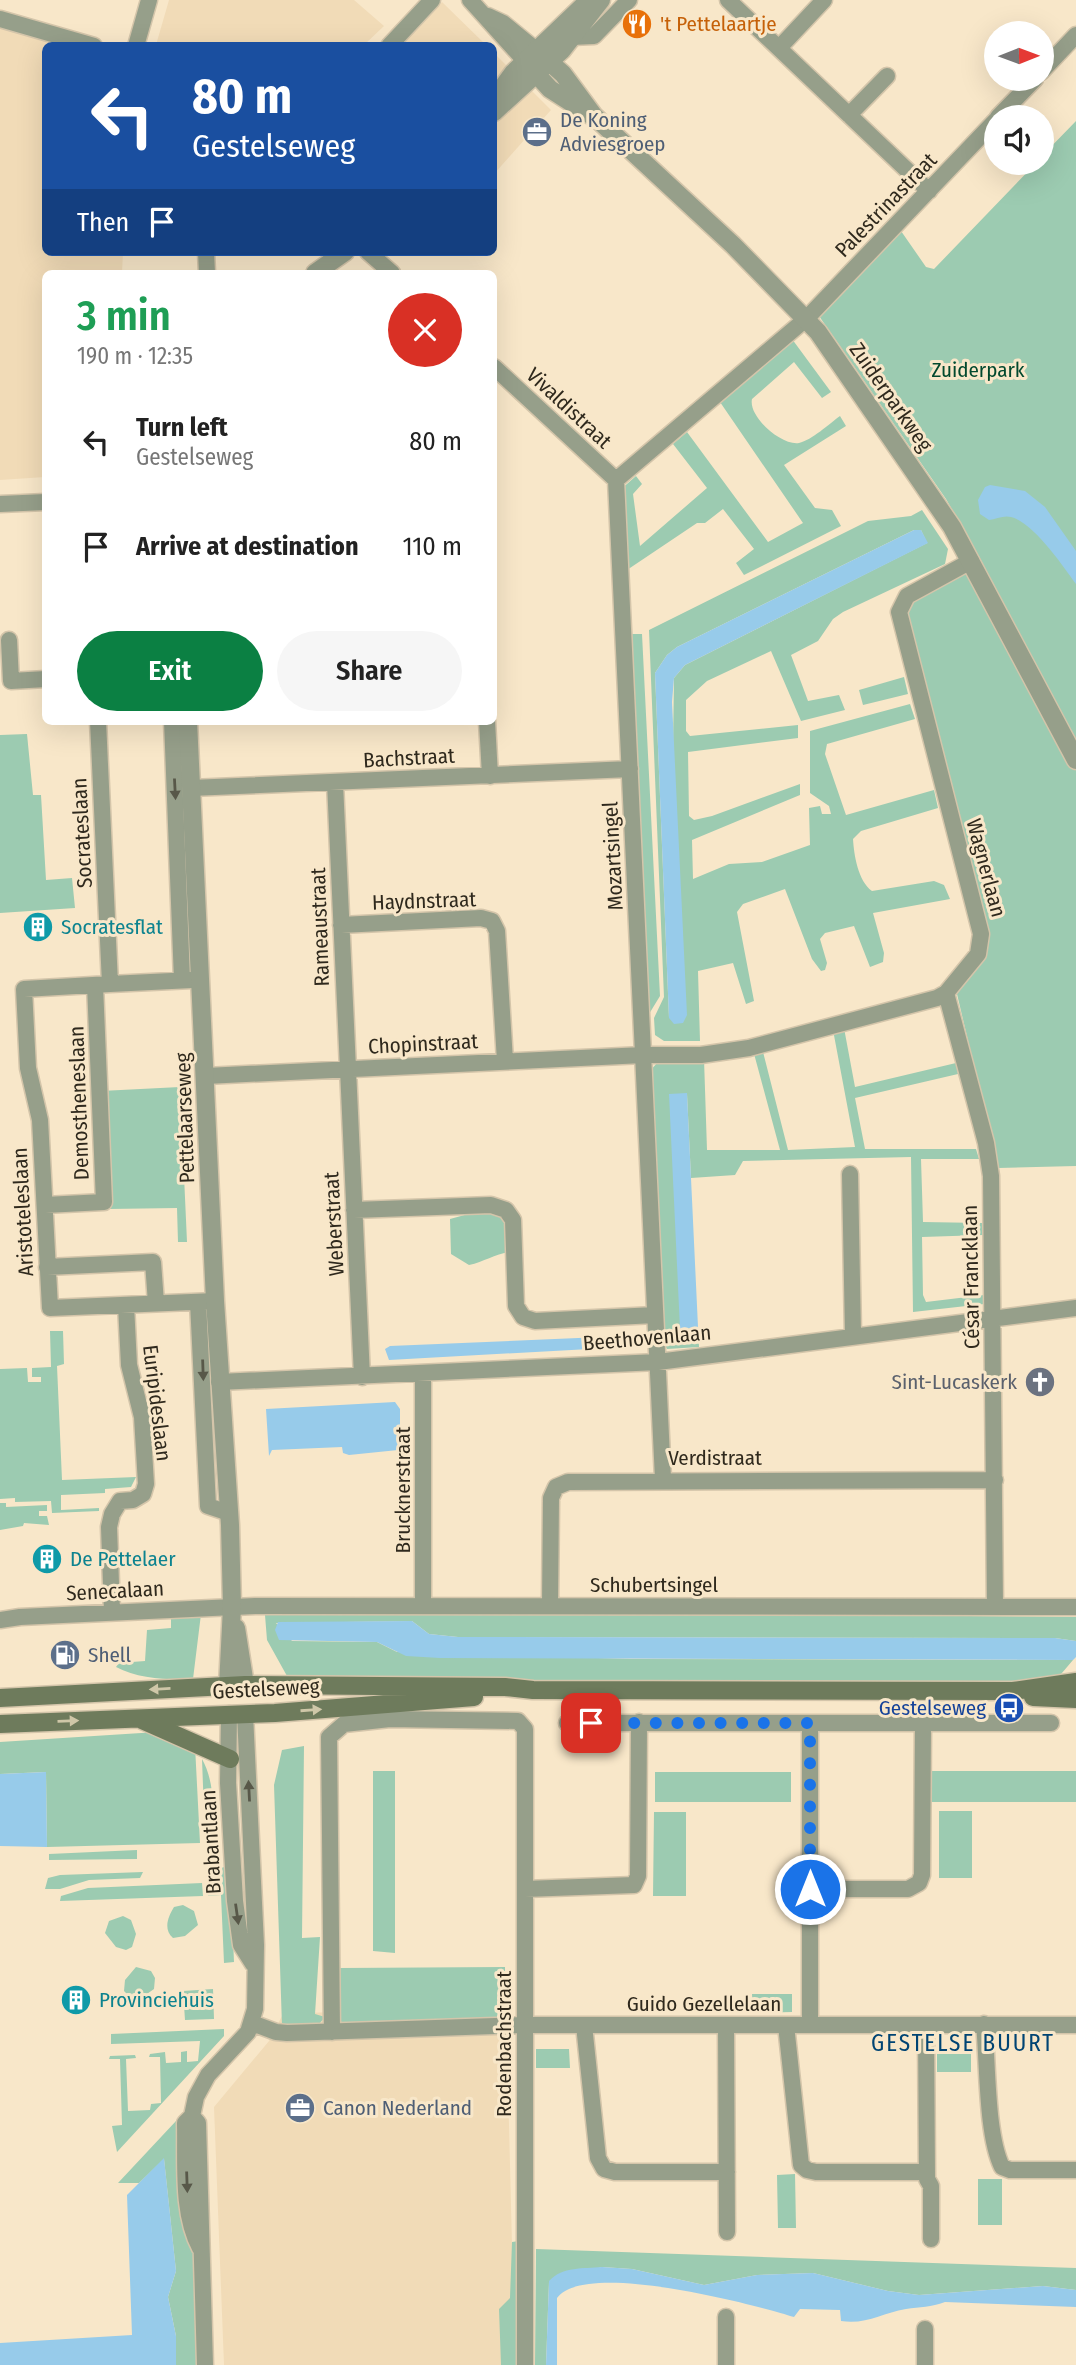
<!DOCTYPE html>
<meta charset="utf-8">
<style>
body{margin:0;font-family:"Fira Sans Condensed",sans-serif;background:#f6f6f6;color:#222;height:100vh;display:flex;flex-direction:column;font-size:26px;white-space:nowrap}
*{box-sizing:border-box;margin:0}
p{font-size:23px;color:#767676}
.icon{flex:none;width:38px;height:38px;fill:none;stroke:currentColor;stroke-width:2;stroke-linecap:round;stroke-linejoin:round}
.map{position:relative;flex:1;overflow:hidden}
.drawer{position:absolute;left:42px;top:270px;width:455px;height:455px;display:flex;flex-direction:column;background:#fff;border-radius:10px;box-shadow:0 7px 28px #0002}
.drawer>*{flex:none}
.hud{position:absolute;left:42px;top:42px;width:455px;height:214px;border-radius:10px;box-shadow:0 7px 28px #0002;background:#1a4fa0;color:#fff;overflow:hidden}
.needle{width:46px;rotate:89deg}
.buttons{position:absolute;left:984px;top:21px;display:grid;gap:14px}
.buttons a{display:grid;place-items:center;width:70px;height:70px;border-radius:50%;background:#fff;box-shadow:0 7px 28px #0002;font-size:35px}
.pin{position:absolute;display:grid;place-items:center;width:60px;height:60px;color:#fff;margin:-30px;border-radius:14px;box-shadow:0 4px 10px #0006}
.me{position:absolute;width:77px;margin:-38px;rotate:0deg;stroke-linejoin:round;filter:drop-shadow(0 0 5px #0008)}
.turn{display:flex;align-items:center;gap:24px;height:147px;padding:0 35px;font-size:32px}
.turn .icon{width:91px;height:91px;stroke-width:2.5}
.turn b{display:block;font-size:49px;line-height:60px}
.then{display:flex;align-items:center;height:66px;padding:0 35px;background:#0003;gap:14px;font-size:26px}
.round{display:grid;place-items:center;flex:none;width:74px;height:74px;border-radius:37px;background:#f6f6f6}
.headline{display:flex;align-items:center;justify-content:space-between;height:119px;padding:0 35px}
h1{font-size:42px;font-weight:600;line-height:52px;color:#1e9e55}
.button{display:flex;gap:14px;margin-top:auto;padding:14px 35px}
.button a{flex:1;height:80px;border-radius:42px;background:#0b8043;color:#fff;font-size:28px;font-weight:600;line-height:80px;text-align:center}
.button a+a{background:#f6f6f6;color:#222}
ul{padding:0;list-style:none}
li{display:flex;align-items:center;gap:21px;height:105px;padding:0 35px}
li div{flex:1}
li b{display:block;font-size:26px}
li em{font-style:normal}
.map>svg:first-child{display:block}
</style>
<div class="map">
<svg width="1076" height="2365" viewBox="0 0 1076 2365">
<rect width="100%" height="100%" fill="#f8e7c9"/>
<!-- built -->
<path fill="#f1dbb7" d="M169,0H354L384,26L364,45H156Z
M442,2L486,45H402Z
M0,27L59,45L46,46V252H123L122,273H46L45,477L0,480Z
M494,53L551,110L494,174Z
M506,2005L515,2365H224L214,2107L269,2041L283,2014Z"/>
<!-- green -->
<path fill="#9ccbb1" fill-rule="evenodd" d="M1076,121V1166L998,1168L957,994C969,967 990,963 987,929L905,615L913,600L983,564L946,499L819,316L901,231L926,267L934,269L1036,163H1041V157Z
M792,339L831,392L822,398L794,362L752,399C748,417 782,446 799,443C812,440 829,424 840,416L846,426L784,465L815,508L832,510L841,526L744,575L736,563L754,549L723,509L705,523H697L624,572L619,491L636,476L642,484L633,494L640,546L707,488L673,444L687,432L768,542L803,523L720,402Z
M922,510L948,549L945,564L843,612L833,619L818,641L791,655L808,701L839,695L845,710L801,721L771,651L707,681L686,700V731L690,736L798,725V738L688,752L689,816L694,820L712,816L800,784V795L692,840L693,879L729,864L762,862L810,845L809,808L820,806L822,814H831L829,806L810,793V731L910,704L915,719L827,744L825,754L846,815L934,790L938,808L861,831L853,839C854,855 858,881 872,891L934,881L944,885L950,899L873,913L884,953L883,962L870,967L854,926L825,933L820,939L827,963L825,970L821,971L812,959L785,889L743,904L737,912L754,1001L746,1004L733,963L698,971L700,1041H664L655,1035L654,1018L664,997L649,630L868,521L911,516ZM914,530H921L927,543L685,665L674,678L669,1018L655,673L667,655L677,647Z
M631,634H642L660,996L649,1014Z
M904,677L908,694L863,705L859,690Z
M27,734L33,795H41L46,880L72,878L75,908L0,913V735Z
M844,1028L855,1087L956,1063L958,1074L855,1098L865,1149H976L979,1159H921L923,1222L982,1223L983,1235L922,1237L923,1295L926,1302L984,1295V1304L913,1312L911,1157L743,1161L735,1175L691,1178L687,1094L680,1329L698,1327L699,1347L667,1349L662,1339L648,1073L658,1062L704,1059L707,1150H780L753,1050L762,1048L788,1150L855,1147L833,1030Z
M180,1087L187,1242H178L177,1208L109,1209L101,1091Z
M483,1210L506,1214L510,1252C494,1254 484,1262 469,1265L451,1254L450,1219Z
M50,1331H63L64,1364L57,1366L62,1480L136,1477L131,1487L105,1489V1493L61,1495V1510L99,1508V1511L52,1513L51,1501L15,1502V1498L0,1499V1369L27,1368L28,1382H41V1377H32V1368L51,1367Z
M0,1503H6V1507L47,1505V1511H39V1516H47L49,1525L24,1523L23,1526L0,1530Z
M534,1612L1076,1617V1641L1055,1638L458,1637L429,1634L412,1621L276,1623L292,1641L377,1642L397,1652L631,1659L1073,1660L1056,1680L1046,1681L480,1682L287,1676L267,1640L265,1615Z
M201,1614L193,1679C168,1680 138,1679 116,1667L119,1663L145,1661L147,1630L171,1628V1616Z
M157,1732L195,1746L200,1843L47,1847L46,1772L0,1774V1742Z
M304,1746L302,1938L320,1937L315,2014L325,2017L319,2024L282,2026L274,1785L282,1750Z
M202,1759C214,1780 217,1817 205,1839Z
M373,1771H395V1953L373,1951Z
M928,1771H1076V1802H928Z
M655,1772H791V1802H655Z
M939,1811H972V1878H939Z
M654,1812H686V1896H653Z
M137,1850V1859L49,1860V1854Z
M227,1867L230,1870L234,1962L224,1963L221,1895L208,1896L207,1882H214L213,1868Z
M143,1872L140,1878L89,1880L60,1889H45L48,1878L60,1875Z
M202,1883L203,1896L60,1901L61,1896L88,1888Z
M183,1905L194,1911L198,1925L185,1936L173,1938C163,1929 168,1917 174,1907Z
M123,1916L131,1920L136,1934L132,1947L126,1950L116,1947L105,1933L109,1921Z
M136,1967L151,1971L155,1978L154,1989L144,1996H129L124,1991L125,1980Z
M505,1967V2017L341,2027L340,1968Z
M213,1989L214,2019L185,2020L183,1991Z
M792,1994V2012L753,2013L752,1994Z
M224,2029V2036L117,2152L112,2126L122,2125L120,2059H109L110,2056L135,2055L136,2058L126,2059L128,2111L150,2110L151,2104L161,2103L160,2057H149L150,2054L165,2052L166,2063L181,2062V2052L187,2051V2062L198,2061L200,2041L111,2044V2034Z
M536,2049H569L570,2068H536Z
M937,2054H971V2072H937Z
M176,2121L181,2123L193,2242L199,2365H176V2336L168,2297L176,2271L164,2159L139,2183H118Z
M795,2174L796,2228H778L777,2175Z
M978,2179H1002V2225H978Z
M519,2241V2365H501L499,2309L510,2298L512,2242Z
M536,2249L1076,2268V2290L1043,2286L919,2295L888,2291L813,2273L757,2275L704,2285L632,2269L602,2267L549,2282L546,2365H535Z"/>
<!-- water -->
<path fill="#97cbea" d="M990,485L1025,491L1045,507L1076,551V584C1063,566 1033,522 1011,517C1004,515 996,519 989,520L980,514L978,500L985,487Z
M914,530H921L928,543L685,665L674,678L672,702L687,1015L683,1023L674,1024L669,1018L655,673L667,655L677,647Z
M687,1093L698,1327L680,1329L669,1094Z
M625,1336L628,1344L626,1347L389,1360L385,1349L390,1346Z
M395,1402L400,1409V1446L398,1450L349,1455L343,1453L342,1447L272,1450L269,1456L266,1409Z
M278,1622L412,1621L429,1634L458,1637L1055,1638L1076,1641V1657L1073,1660L440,1658L406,1656L377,1642L279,1640L275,1630Z
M46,1772L47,1847L0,1846V1774Z
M164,2158L176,2271L168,2297L176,2336V2365H0V2343L132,2335L127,2195Z
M602,2267L632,2269L704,2285L757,2275L813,2273L888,2291L919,2295L1043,2286L1076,2290V2307L945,2302C931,2307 920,2307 906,2309C882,2313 866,2325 841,2321L840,2310L800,2309L794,2317C752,2304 585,2260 557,2298V2365H546L549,2281C563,2266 583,2269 602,2267Z"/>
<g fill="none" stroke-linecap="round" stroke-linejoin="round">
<!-- minor casing -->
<g stroke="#d4c5aa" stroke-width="19">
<path id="minor" d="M470,0L525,61
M728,0L929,191
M488,16L503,23L536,50
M0,19L94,46
M571,37L594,36L629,0
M136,46L149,0
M389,46L432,0
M779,48L824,0
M1041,72L1076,35
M849,115L887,76
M998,117L1035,79
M206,252L207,273
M368,252L392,273
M494,367L616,480
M0,504L46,502
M9,640L11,681L46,679
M98,721L110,984L24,989L28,1068L40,1120L50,1308L215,1301
M172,721L182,980
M487,721L490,776
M335,783L362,1377
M191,788L630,769
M341,925L481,918L492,921L497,931L505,1061
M110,984L192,980
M946,993L986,1143L991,1176L995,1607
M206,1076L643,1055H701L749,1048L937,998L946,993L978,954L981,934L899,612L907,596L971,561
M850,1174L853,1335
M45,1205L104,1202L95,985
M354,1210L491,1205L506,1210L513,1220L516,1306L523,1317L535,1321L655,1315
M47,1267L153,1262L156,1303
M198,1302L208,1506L229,1513
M423,1373V1606
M219,1382L658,1362L1076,1308
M663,1479L616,480L807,318L996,120
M550,1606L551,1498L556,1487L568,1482L995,1480
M112,1612L109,1527L112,1514L120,1501L133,1500L143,1494L146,1484L142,1417L129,1365L126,1305
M0,1620L20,1617L255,1606L1076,1607
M229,1714L228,1783L235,1901L241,1945L253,1964
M567,1723H1051
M525,1889L634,1885L638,1876L639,1722
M810,1889H908L919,1883L922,1875L923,1723
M252,2023L276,2032L287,2033L525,2025H1076
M984,2024C988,2063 986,2134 1002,2167L1010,2170H1076
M584,2025L598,2158L604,2169L615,2172H727
M726,2025L727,2232
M786,2025L801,2165L807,2170L816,2172H927
M810,2025V1723
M926,2025L927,2179L931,2186V2239
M332,2032L329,1737L344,1724L390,1719L518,1721L525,1729V2365
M192,2116L198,2123L205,2365
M200,2248C181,2214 186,2162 185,2123L192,2116L196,2097L208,2075L248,2032L255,2009L256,1945L245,1714
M726,2317V2365
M925,2365V2329"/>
</g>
<!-- tertiary casing -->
<g stroke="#d4c5aa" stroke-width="21">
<path id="tertiary" d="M536,50L563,74L594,116L733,245L818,332L952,527L1076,760
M529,66L550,89L592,116
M494,99L513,73L585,4
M494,112L562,50L601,0
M315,273L345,252
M188,721L215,1301L230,1525L232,1607L228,1686
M236,1628L245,1685"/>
</g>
<!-- secondary casing -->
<g stroke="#d4c5aa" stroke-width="21">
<path id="secondary" d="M1033,1697L1076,1699
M0,1698L245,1685L505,1687L533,1690L1013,1691L1076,1682
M142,1720L230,1759
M0,1724L275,1713L474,1697"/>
</g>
<!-- minor -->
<use href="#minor" stroke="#969f8a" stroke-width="16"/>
<!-- tertiary -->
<use href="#tertiary" stroke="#969f8a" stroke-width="18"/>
<!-- secondary -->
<use href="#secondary" stroke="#6e7b5c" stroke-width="18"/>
</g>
<!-- one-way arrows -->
<defs><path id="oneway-solid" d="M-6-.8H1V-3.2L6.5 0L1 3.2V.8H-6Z" transform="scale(1.75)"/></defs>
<g fill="#585849">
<use href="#oneway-solid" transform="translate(175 789) rotate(87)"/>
<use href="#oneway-solid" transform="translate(203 1370) rotate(88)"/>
<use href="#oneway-solid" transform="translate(249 1791) rotate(-93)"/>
<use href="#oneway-solid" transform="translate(237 1914) rotate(82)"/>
<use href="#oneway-solid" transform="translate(187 2182) rotate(88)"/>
</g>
<g fill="#cfc7a8">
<use href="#oneway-solid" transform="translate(160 1689) rotate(177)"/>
<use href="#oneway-solid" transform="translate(311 1710) rotate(-4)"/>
<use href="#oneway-solid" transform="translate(68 1721) rotate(-2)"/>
</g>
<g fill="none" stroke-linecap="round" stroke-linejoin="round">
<!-- route -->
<path stroke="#1a73e8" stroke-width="12" stroke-dasharray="0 21.6" d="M591,1723H810V1889"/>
</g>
<!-- icons -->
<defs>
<g id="restaurant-disc" transform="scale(1.575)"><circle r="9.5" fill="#e8710a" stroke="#f8e7c9"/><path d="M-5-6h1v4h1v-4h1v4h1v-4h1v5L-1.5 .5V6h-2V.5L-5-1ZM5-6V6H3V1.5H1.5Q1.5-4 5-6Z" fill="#fff"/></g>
<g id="office-disc" transform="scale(1.575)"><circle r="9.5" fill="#5c6f8a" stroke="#f8e7c9"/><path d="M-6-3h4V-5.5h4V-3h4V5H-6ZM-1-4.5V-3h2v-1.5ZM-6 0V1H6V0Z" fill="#fff"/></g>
<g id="building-disc" transform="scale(1.575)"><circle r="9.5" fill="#0f9aa8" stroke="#f8e7c9"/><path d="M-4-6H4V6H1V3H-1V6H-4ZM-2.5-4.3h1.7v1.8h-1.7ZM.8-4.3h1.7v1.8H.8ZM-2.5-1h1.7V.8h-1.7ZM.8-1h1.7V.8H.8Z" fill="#fff"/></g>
<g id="church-disc" transform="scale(1.575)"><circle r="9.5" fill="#6b7280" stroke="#f8e7c9"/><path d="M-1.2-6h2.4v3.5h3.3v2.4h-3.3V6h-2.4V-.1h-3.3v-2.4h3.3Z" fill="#fff"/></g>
<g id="fuel-disc" transform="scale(1.575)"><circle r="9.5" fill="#5c6f8a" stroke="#f8e7c9"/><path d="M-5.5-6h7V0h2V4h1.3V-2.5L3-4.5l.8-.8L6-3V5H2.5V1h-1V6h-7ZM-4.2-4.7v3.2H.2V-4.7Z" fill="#fff"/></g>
<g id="bus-disc" transform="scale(1.575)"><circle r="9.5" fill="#1a4fb4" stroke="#f8e7c9"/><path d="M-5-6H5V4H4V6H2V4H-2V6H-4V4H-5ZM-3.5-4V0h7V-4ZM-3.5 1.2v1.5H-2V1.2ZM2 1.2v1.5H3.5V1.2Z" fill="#fff"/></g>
</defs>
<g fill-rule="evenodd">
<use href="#restaurant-disc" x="637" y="24"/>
<use href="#office-disc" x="537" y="132"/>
<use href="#building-disc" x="38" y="927"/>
<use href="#church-disc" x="1040" y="1382"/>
<use href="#building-disc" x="47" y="1559"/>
<use href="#fuel-disc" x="65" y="1655"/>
<use href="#bus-disc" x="1009" y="1708"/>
<use href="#building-disc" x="76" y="2000"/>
<use href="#office-disc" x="300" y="2108"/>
</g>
<g text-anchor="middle" stroke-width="6" stroke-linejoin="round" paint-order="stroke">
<!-- food labels -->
<g font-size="21" fill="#c56008" stroke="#f8e7c9" text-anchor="start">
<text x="660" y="31">'t Pettelaartje</text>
</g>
<!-- service labels -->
<g font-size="21" fill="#4e5e75" stroke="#f8e7c9" text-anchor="start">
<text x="560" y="127">De Koning<tspan x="560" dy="24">Adviesgroep</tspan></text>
<text x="88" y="1662">Shell</text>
<text x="323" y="2115">Canon Nederland</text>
</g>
<!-- street labels -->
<g font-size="21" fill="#2f291d" stroke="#f8e7c9">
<text transform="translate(886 205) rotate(-46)" y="7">Palestrinastraat</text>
<text transform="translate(891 397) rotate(55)" y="7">Zuiderparkweg</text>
<text transform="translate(569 408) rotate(43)" y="7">Vivaldistraat</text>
<text transform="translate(409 758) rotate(-3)" y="7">Bachstraat</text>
<text transform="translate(82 833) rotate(-93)" y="7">Socrateslaan</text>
<text transform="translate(613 856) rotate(-93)" y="7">Mozartsingel</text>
<text transform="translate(986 868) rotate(75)" y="7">Wagnerlaan</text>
<text transform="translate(424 901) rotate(-2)" y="7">Haydnstraat</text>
<text transform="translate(320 927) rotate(-92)" y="7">Rameaustraat</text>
<text transform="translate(423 1044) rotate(-3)" y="7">Chopinstraat</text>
<text transform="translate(79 1103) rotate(-92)" y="7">Demostheneslaan</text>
<text transform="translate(185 1118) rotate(-92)" y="7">Pettelaarseweg</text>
<text transform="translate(23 1212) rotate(-93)" y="7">Aristoteleslaan</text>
<text transform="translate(334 1224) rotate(-93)" y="7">Weberstraat</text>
<text transform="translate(971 1277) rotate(-91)" y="7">César Francklaan</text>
<text transform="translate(647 1338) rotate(-5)" y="7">Beethovenlaan</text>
<text transform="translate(157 1403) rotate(83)" y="7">Euripideslaan</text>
<text x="715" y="1465">Verdistraat</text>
<text transform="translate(403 1490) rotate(-90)" y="7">Brucknerstraat</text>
<text x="654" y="1592">Schubertsingel</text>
<text transform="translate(115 1591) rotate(-3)" y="7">Senecalaan</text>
<text transform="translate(266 1689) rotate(-3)" y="7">Gestelseweg</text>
<text transform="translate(211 1842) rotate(-93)" y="7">Brabantlaan</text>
<text x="704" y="2011">Guido Gezellelaan</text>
<text transform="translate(504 2044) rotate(-90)" y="7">Rodenbachstraat</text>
</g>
<!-- park labels -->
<g font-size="21" fill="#02492e" stroke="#f8e7c9">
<text x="978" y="377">Zuiderpark</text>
</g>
<!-- culture labels -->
<g font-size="21" fill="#0d838f" stroke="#f8e7c9" text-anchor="start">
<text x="61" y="934">Socratesflat</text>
<text x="70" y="1566">De Pettelaer</text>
<text x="99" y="2007">Provinciehuis</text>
</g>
<!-- worship labels -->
<g font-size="21" fill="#5b616d" stroke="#f8e7c9" text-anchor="end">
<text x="1017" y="1389">Sint-Lucaskerk</text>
</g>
<!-- transit labels -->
<g font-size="21" fill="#164399" stroke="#f8e7c9" text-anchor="end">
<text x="986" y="1715">Gestelseweg</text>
</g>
<!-- neighbourhood labels -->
<g font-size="23" letter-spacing="2" fill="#004473" stroke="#f8e7c9">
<text x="963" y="2051">GESTELSE BUURT</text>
</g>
</g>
</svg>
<div class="buttons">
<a><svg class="needle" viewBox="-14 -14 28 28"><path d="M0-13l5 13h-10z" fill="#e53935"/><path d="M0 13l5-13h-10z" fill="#767676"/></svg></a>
<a><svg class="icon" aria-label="sound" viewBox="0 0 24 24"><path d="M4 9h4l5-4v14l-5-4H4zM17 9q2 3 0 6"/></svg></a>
</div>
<div class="pin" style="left:591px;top:1723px;background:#d93025"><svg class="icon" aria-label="arrive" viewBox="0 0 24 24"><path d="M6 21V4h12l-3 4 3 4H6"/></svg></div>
<svg class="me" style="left:810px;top:1889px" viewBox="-20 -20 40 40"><circle r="17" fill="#1a73e8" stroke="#fff" stroke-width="3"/><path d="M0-11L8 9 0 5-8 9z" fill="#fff"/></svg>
<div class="hud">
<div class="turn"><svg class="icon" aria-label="left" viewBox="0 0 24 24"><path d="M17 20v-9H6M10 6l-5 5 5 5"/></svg><div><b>80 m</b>Gestelseweg</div></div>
<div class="then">Then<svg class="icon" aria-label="arrive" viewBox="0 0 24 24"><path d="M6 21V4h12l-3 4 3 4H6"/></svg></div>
</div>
<section class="drawer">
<div class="headline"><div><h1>3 min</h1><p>190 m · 12:35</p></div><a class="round" style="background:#d93025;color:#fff"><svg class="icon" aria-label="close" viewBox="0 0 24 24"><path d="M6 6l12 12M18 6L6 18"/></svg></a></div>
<ul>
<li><svg class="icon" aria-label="left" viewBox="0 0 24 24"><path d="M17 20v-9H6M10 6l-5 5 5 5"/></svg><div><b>Turn left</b><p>Gestelseweg</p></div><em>80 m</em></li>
<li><svg class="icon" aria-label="arrive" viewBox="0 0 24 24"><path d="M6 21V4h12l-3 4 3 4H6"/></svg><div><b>Arrive at destination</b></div><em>110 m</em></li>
</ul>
<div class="button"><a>Exit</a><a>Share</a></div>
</section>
</div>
